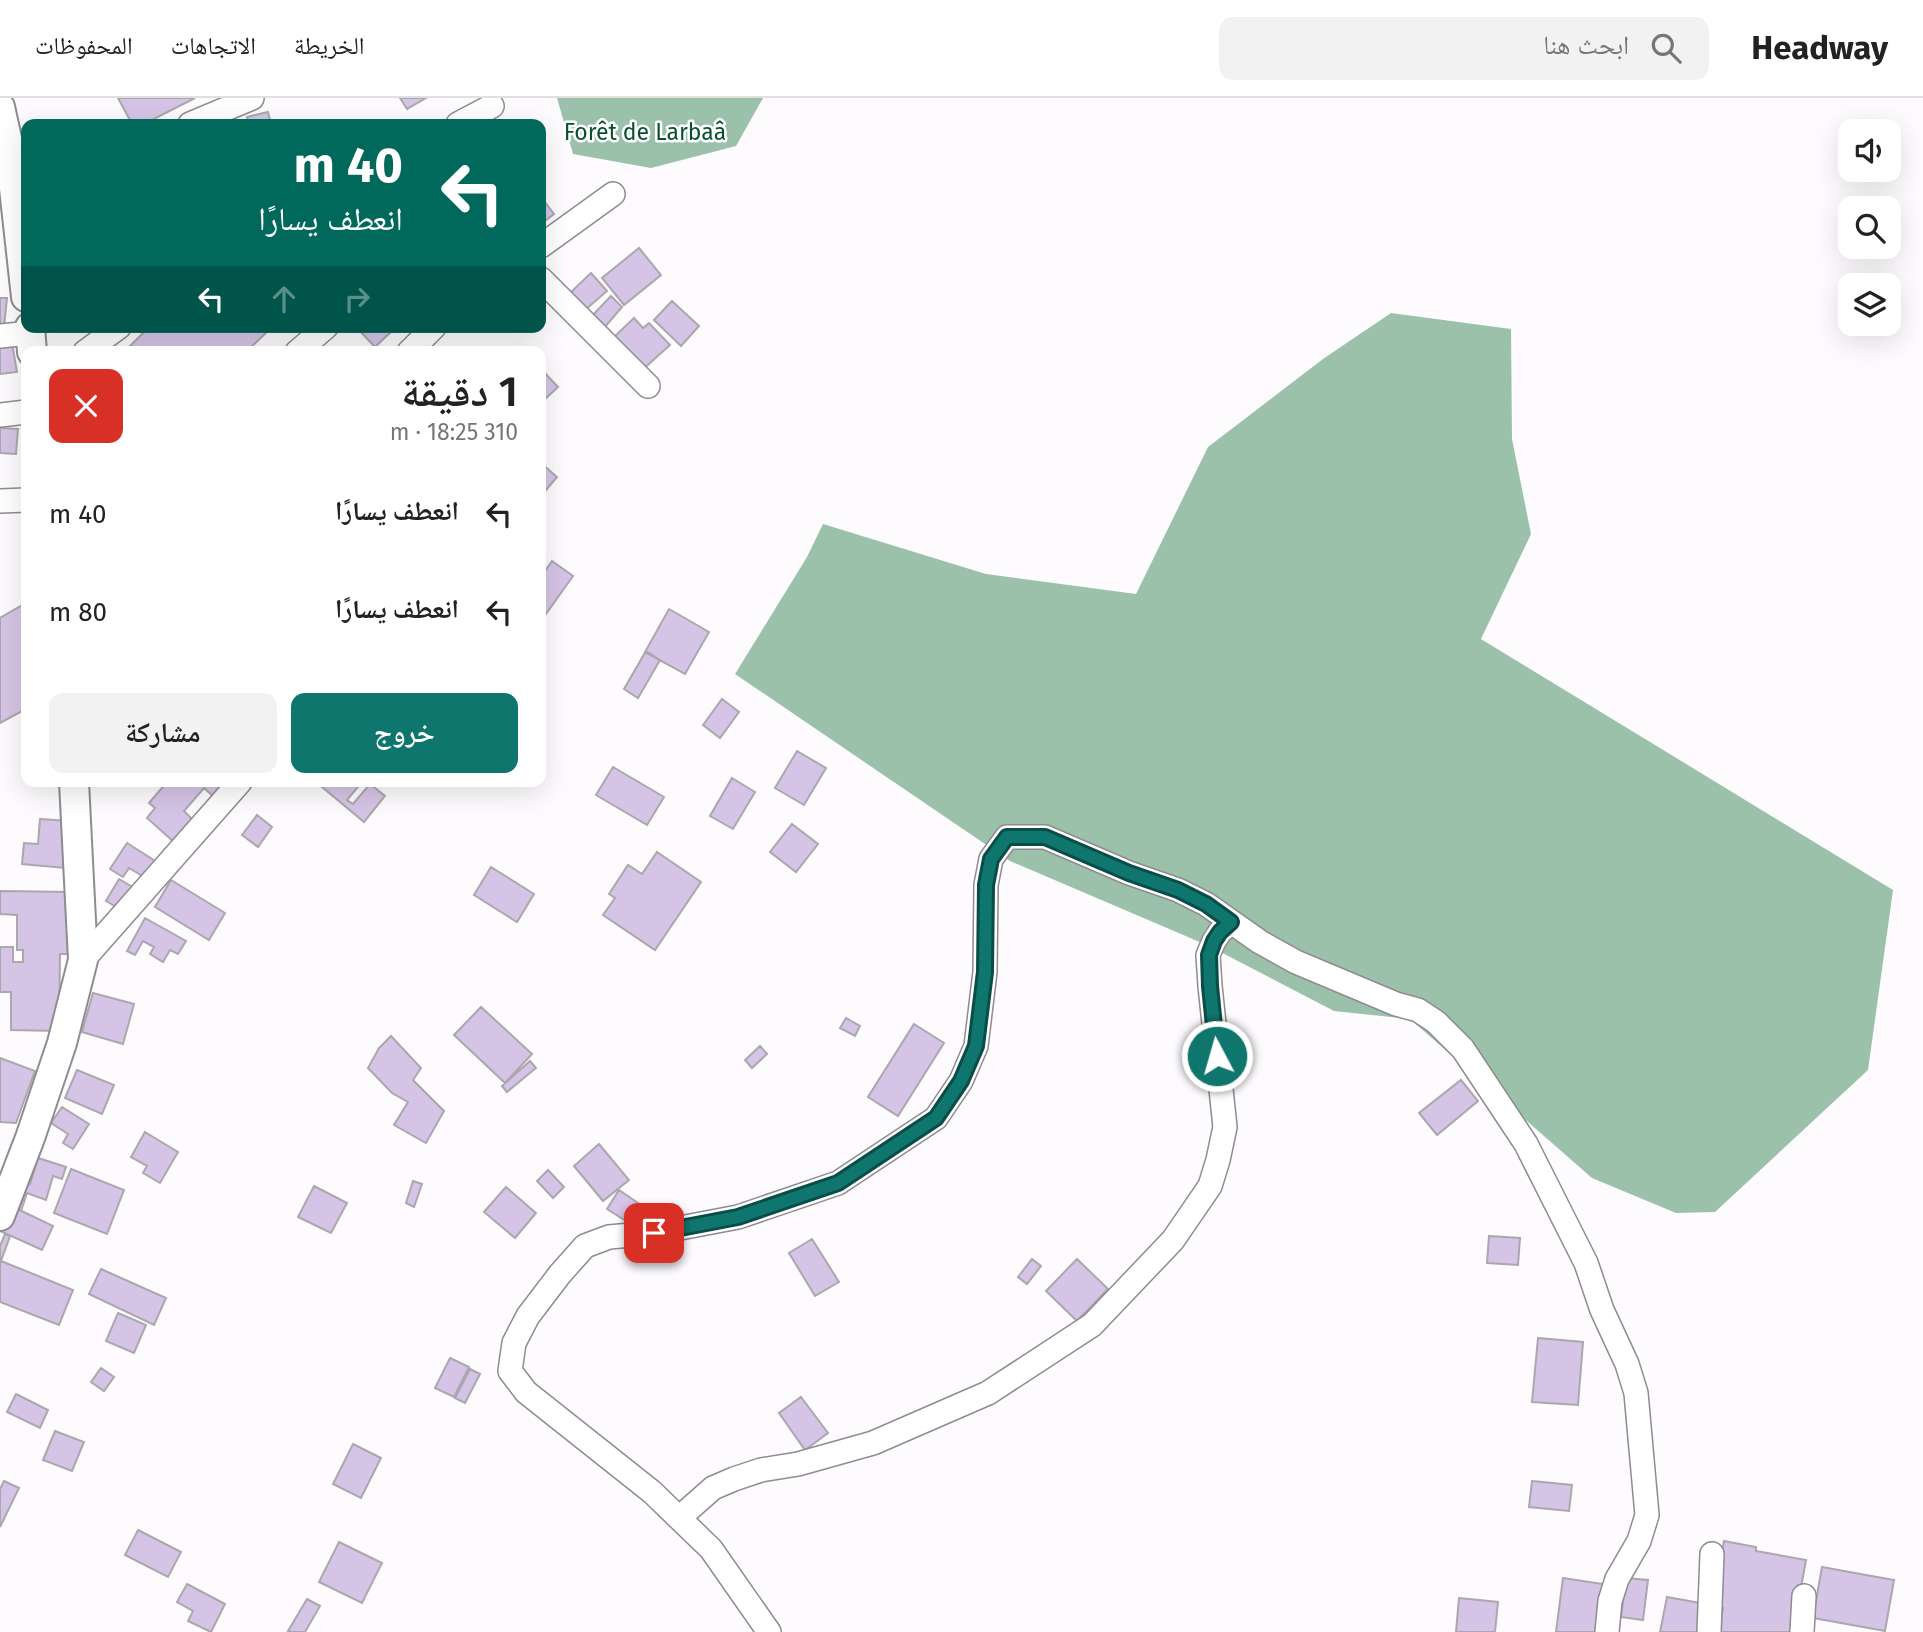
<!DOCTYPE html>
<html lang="ar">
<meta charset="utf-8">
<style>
body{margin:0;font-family:"Fira Sans","Noto Naskh Arabic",sans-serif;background:#f2f2f2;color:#222;direction:rtl;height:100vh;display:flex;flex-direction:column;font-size:26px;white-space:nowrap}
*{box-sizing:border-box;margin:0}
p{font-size:23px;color:#767676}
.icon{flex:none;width:38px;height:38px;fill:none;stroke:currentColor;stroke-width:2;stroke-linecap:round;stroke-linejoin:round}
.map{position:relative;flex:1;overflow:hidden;direction:ltr}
.sheet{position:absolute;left:21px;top:248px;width:525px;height:441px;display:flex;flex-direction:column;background:#fff;border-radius:14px;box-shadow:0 7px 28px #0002;direction:rtl}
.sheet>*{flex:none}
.hud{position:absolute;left:21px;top:21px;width:525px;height:214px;border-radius:14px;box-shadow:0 7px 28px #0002;direction:rtl;background:#00695c;color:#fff;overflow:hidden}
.controls{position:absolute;left:1838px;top:21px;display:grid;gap:14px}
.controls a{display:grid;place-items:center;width:63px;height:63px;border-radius:14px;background:#fff;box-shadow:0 7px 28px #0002;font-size:35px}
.pin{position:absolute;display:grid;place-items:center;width:60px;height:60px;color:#fff;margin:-30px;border-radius:14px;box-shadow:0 4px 10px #0006}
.me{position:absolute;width:77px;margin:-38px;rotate:354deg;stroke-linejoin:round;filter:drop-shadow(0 0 5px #0008)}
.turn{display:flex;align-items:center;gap:24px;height:147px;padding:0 28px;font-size:32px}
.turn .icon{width:91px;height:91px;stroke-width:2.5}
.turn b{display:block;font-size:49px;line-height:60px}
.lanes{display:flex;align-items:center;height:66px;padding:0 28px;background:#0003;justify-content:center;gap:35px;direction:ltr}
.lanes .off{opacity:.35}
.round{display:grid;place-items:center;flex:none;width:74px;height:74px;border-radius:14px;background:#f2f2f2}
.headline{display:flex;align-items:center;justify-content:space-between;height:119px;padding:0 28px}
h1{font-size:42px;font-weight:600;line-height:52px}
.cta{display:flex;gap:14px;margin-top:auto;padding:14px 28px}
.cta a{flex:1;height:80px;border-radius:14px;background:#0f766e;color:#fff;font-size:28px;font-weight:600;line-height:80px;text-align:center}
.cta a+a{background:#f2f2f2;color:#222}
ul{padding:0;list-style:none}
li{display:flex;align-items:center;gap:21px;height:98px;padding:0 28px}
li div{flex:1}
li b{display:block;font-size:26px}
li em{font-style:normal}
header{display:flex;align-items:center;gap:42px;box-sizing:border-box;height:98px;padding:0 35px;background:#fff;border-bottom:2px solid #e0e0e0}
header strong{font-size:33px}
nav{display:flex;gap:38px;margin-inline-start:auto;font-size:24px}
.search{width:490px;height:63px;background:#f2f2f2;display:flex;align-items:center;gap:18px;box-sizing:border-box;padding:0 24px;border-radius:14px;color:#767676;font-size:26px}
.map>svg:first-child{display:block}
</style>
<header>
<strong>Headway</strong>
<div class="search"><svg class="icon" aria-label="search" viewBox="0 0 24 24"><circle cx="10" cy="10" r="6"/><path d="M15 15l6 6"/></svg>ابحث هنا</div>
<nav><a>الخريطة</a><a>الاتجاهات</a><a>المحفوظات</a></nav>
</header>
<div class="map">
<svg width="1923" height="1534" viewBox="0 0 1923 1534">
<rect width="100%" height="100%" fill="#fdfbfe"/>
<!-- forest -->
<path fill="#9bc1ab" d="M557,0H763L736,48L651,70L573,56Z
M1391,215L1511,231L1512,341L1531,436L1481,541L1893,792L1868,972L1715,1114L1676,1115L1592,1080L1410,921L1334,913L1209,848L1010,763L735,576L807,459L823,426L986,476L1136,496L1208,349L1323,261Z"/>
<!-- building -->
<path fill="#d6c4e6" stroke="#aaa7ad" stroke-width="2" d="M118,0H195L144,26H132Z
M400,0H426L407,11Z
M268,14L271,26H248L247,19Z
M541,99L554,116L541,126Z
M639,150L661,177L624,207L602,180Z
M591,175L607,193L585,212L570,195Z
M611,198L622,209L604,230L591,219Z
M0,200H7L4,229H0Z
M672,203L699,228L681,248L654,222Z
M634,220L643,230L649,225L670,247L641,273L612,241Z
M149,229H272L246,254H124Z
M356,229H390L393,232L375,249Z
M12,245L17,274L0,276V248Z
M541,271L558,289L544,302L541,299Z
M0,330L18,331L16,356L0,355Z
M541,365L557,379L541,398Z
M552,463L573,478L546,516L541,513V479Z
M26,505V611L0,625V520Z
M669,511L709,534L685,576L645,554Z
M646,553L660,562L638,600L624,591Z
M722,601L739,614L720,640L703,627Z
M797,653L826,670L804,707L775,690Z
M613,669L664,699L647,727L596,697Z
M732,680L755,694L733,731L710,718Z
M167,684H228L214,699L204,690L184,713L194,723L175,745L147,720L155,710L149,705Z
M316,684H362L347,702L353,706L370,686L385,698L364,724Z
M257,717L272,729L258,749L242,737Z
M40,721L69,723L65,770L22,766L24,745L38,746Z
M792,726L818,746L796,774L770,754Z
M127,745L160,766L149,782L129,770L123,779L110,771Z
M657,754L701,784L655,852L603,817L615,800L609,796L628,767L642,776Z
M491,769L534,796L517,824L474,797Z
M119,781L136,791L123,813L106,803Z
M171,782L225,815L209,842L155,809Z
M0,793L73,794L69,820L68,856H60L59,933L11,932V894H0V849H13V864H23V852H17V817L0,816Z
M145,820L186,843L178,856L170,852L163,864L150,856L154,849L143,843L135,857L127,853Z
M93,895L134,906L123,946L82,934Z
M481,909L532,956L505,985L454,937Z
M846,920L860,928L855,938L840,930Z
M914,926L944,945L898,1018L868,999Z
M391,938L421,970L413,982L444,1013L426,1045L394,1027L408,1004L392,995L368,970L379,950Z
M760,948L767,956L752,970L745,962Z
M0,960L35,973L16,1025L0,1024Z
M530,963L536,970L507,994L502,988Z
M77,972L114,987L102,1016L65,1000Z
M1461,982L1478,1003L1437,1037L1419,1015Z
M62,1009L89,1026L73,1051L63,1045L68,1036L51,1025Z
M145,1034L178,1054L160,1085L143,1075L147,1068L131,1059Z
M599,1046L629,1082L603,1103L574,1068Z
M38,1060L66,1069L62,1081L53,1078L46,1102L27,1095L21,1113L14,1110L22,1084L30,1086Z
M71,1071L124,1092L107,1136L54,1115Z
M548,1072L564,1089L553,1100L537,1083Z
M413,1083L422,1086L414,1109L406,1105Z
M314,1088L347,1105L331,1135L298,1119Z
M506,1089L536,1115L515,1140L484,1114Z
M619,1092L641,1107L629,1125L607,1111Z
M9,1107L53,1128L42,1152L0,1133V1125Z
M5,1136L10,1138L1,1163L73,1192L59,1227L0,1204V1148Z
M1489,1138L1520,1140L1518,1167L1487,1165Z
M812,1141L839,1184L815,1198L789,1155Z
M1032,1161L1041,1168L1027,1186L1018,1179Z
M1077,1161L1108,1191L1077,1223L1046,1193Z
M101,1171L166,1200L154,1227L89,1196Z
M118,1215L146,1227L134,1255L106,1243Z
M1538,1240L1583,1244L1578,1307L1532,1304Z
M450,1260L469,1269L454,1299L435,1290Z
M101,1270L114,1279L104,1293L91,1284Z
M470,1271L480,1276L465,1305L455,1300Z
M16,1296L48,1312L40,1330L7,1314Z
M801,1299L828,1335L805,1352L779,1315Z
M55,1333L84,1344L72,1373L43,1362Z
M353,1346L381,1360L361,1400L333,1386Z
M4,1383L19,1390L0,1429V1391Z
M1532,1383L1572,1387L1569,1413L1529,1409Z
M138,1432L181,1454L168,1479L125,1457Z
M1724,1443L1756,1449V1453L1806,1462L1793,1534H1719L1723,1510L1712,1508Z
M339,1444L382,1465L362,1505L319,1484Z
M1822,1469L1894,1482L1885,1533L1813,1520Z
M1563,1480L1603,1486L1596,1534H1556Z
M1626,1480L1648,1482L1643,1522L1621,1519Z
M187,1486L225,1506L211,1534L188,1523L193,1513L177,1504Z
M1667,1499L1706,1506L1701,1534H1660Z
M1459,1500L1498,1504L1495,1534H1456Z
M307,1501L320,1508L305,1534H291L288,1533Z"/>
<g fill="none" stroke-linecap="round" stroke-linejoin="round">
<!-- minor casing -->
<g stroke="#8e8b91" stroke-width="26">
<path id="minor" d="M190,26L252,0
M458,26L492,8
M541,148L613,96
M541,181L648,288
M0,238L30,235
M85,254L119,229
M297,254L326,229
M409,254L434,229
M0,317L26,314
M0,403L26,402
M83,862L240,684
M679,1420L713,1390L734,1381L761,1372L798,1366L873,1345L988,1295L1092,1227L1173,1142L1210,1088L1218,1062L1225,1029L1210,888L1208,857L1214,843L1220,834L1231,824
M769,1534L711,1451L652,1394L526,1294L510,1273L514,1245L528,1218L560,1176L585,1148L609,1139L654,1135L738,1119L838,1085L936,1020L961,983L976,948L985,874L986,787L991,761L1007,739H1045L1129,775L1178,792L1206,806L1260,844L1296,864L1396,906L1418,912L1436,924L1463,951L1526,1046L1586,1165L1602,1212L1627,1266L1636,1295L1647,1417L1639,1443L1617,1481L1610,1503L1607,1534
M1709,1534L1712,1456
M1802,1534L1804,1498"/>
</g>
<!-- tertiary casing -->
<g stroke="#8e8b91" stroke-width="32">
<path id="tertiary" d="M0,9L10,54L26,199
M30,229L32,254
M0,1118L30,1040L62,945L83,862L74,684"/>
</g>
<!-- minor -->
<use href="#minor" stroke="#fff" stroke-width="23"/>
<!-- tertiary -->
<use href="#tertiary" stroke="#fff" stroke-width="28"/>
</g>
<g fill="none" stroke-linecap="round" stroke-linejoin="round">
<!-- route casing -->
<g stroke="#0a4d48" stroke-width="18">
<path id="route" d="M654,1135L738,1119L838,1085L936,1020L961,983L976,948L985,874L986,787L991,761L1007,739H1045L1129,775L1178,792L1206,806L1231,824L1220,834L1214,843L1209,857L1210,888L1217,958"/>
</g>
<!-- route -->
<use href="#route" stroke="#0f766e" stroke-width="12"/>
</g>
<g text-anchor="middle" stroke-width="5" stroke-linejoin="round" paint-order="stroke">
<!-- park labels -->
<g font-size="23" fill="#0b4f33" stroke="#fff">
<text x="645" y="42">Forêt de Larbaâ</text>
</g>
</g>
</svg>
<div class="controls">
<a><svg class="icon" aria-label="sound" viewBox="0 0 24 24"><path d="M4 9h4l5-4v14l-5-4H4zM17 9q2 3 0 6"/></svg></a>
<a><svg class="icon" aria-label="search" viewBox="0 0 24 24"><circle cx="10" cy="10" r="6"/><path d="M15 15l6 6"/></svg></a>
<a><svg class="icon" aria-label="layers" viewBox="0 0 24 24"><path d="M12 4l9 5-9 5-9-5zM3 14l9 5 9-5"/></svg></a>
</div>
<div class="pin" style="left:654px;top:1135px;background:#d93025"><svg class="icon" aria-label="arrive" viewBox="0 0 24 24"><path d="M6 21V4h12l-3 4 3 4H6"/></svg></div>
<svg class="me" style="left:1217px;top:958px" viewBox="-20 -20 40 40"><circle r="17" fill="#0f766e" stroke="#fff" stroke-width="3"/><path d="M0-11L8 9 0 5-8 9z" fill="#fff"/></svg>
<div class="hud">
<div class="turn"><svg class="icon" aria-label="left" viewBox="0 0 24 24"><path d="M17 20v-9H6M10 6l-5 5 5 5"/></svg><div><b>40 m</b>انعطف يسارًا</div></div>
<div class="lanes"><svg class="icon" aria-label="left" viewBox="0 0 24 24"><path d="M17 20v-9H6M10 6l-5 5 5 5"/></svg><svg class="icon off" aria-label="ahead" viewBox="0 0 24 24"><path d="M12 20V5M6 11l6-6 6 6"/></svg><svg class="icon off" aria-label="right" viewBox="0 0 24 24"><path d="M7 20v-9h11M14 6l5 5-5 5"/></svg></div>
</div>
<section class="sheet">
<div class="headline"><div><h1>1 دقيقة</h1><p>310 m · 18:25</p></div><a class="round" style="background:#d93025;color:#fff"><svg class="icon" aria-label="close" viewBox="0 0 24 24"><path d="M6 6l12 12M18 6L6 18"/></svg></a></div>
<ul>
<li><svg class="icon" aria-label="left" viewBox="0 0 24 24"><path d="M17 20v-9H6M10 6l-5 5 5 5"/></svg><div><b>انعطف يسارًا</b></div><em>40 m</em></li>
<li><svg class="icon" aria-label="left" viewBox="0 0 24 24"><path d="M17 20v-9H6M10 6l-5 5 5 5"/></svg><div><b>انعطف يسارًا</b></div><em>80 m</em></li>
</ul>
<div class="cta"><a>خروج</a><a>مشاركة</a></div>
</section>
</div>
